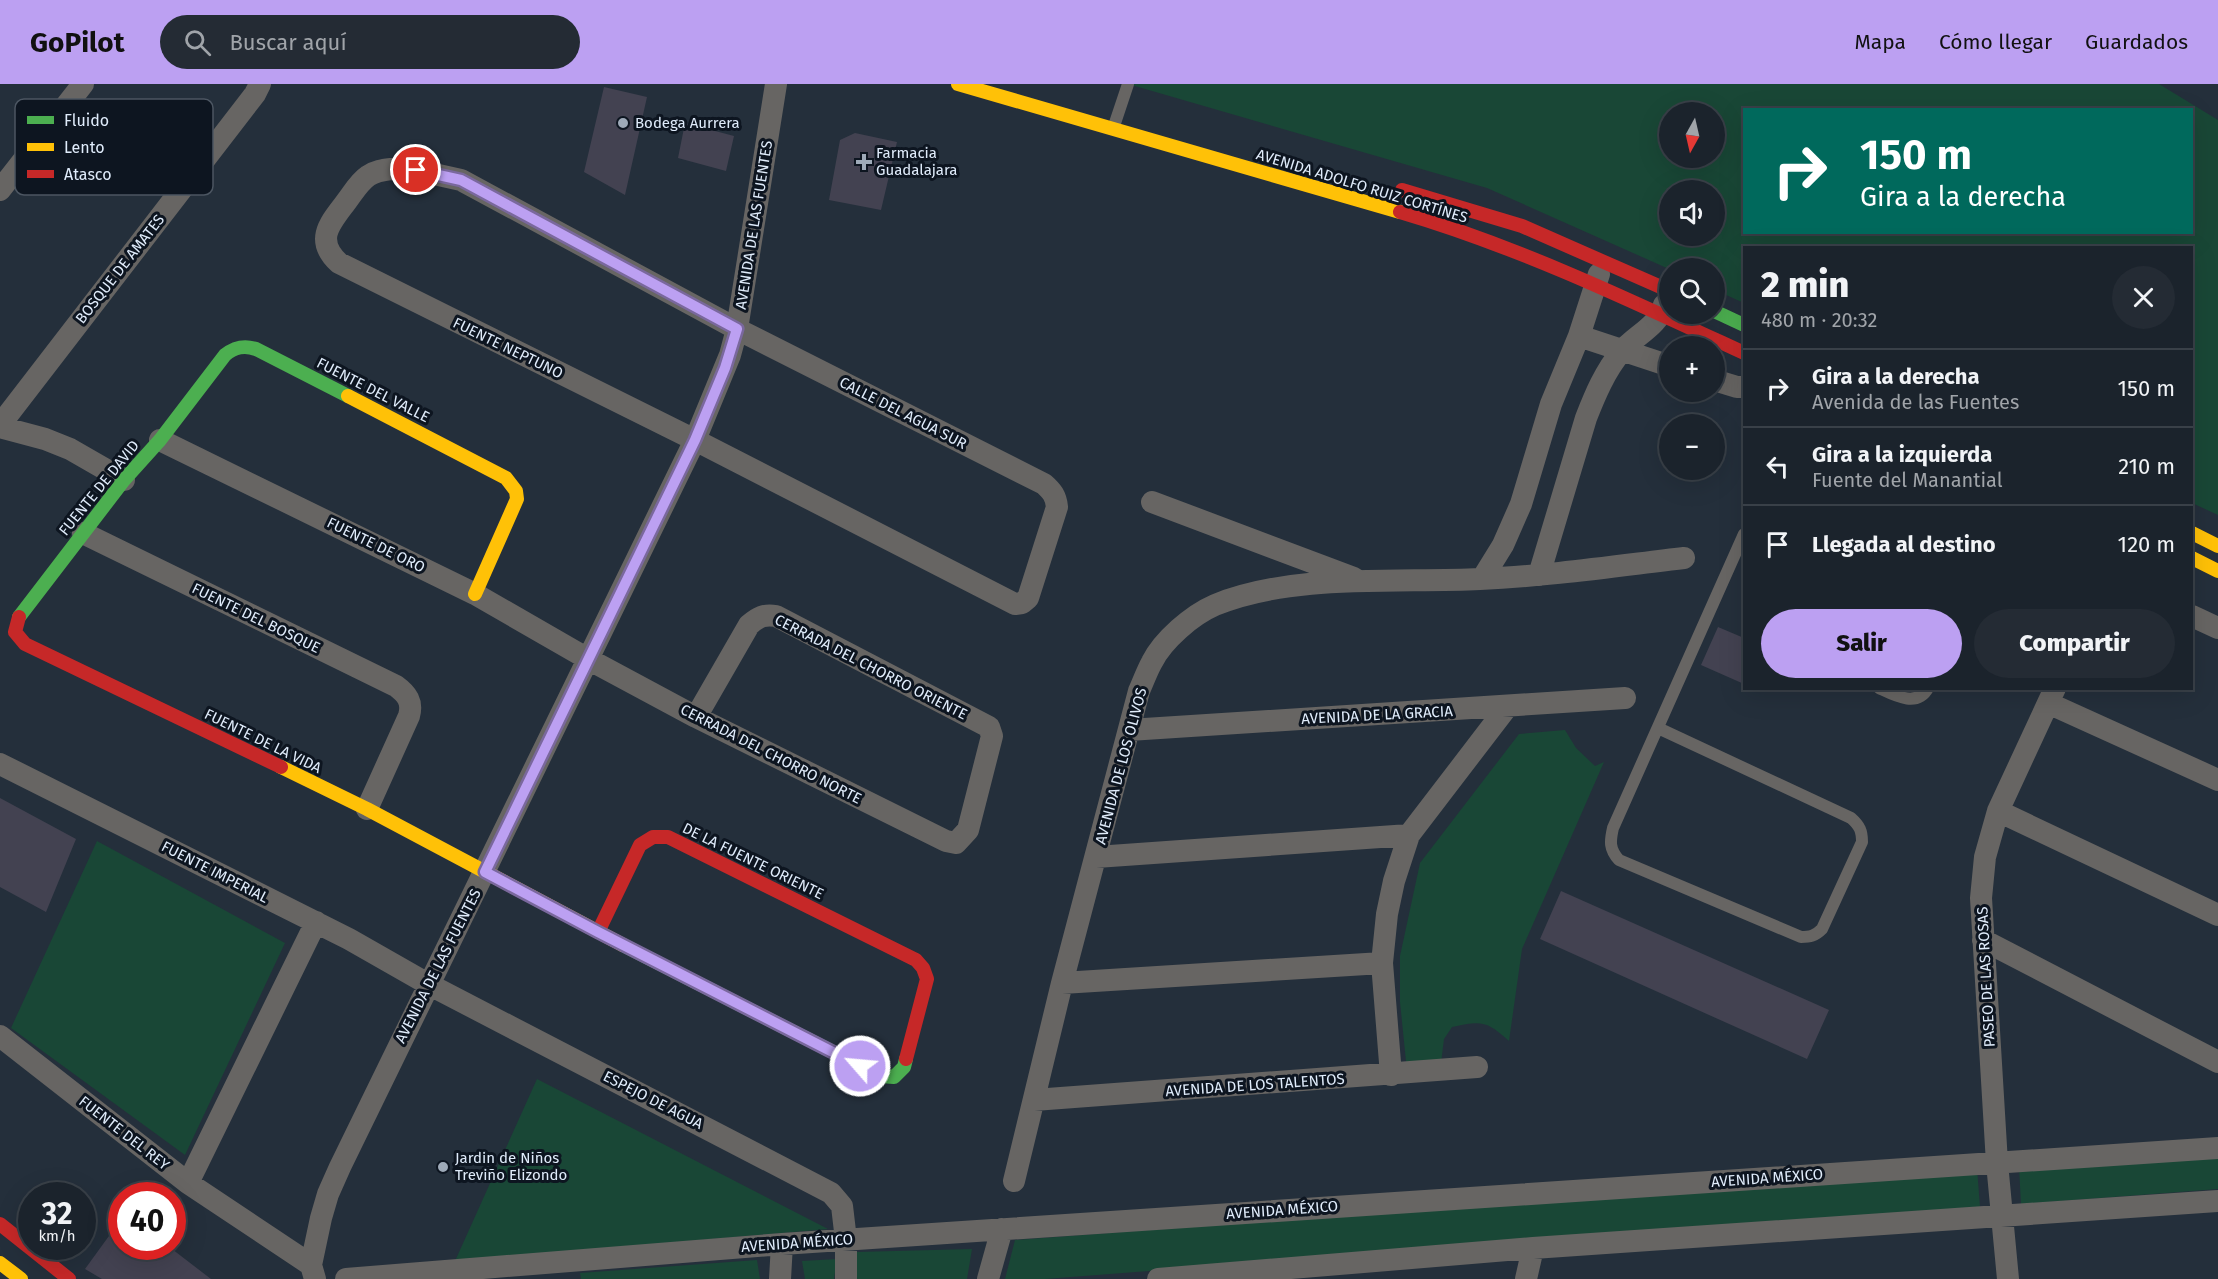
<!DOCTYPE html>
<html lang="es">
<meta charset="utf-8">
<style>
body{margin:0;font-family:"Fira Sans",sans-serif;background:#242b34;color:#f1f3f6;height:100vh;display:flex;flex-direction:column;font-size:22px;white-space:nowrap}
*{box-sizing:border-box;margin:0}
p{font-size:20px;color:#a0a4a9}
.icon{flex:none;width:33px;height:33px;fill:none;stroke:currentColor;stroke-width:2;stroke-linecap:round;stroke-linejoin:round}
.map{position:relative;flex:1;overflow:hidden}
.details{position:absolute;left:1743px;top:162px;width:450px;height:444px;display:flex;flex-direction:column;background:#1b232c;border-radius:0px;box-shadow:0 6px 24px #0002,0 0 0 2px #394048}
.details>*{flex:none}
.guide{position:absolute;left:1743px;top:24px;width:450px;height:126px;border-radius:0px;box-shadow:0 6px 24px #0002,0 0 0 2px #394048;background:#00695c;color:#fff;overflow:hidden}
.needle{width:39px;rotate:188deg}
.buttons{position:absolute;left:1659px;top:18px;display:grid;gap:12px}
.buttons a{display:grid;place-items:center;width:66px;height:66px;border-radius:50%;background:#1b232c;box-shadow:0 6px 24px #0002,0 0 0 2px #394048;font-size:30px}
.speed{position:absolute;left:18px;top:1098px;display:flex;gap:12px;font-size:30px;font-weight:700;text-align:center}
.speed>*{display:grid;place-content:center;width:78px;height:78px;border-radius:50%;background:#1b232c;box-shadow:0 6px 24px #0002,0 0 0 2px #394048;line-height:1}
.speed small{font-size:15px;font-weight:400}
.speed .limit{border:9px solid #d22;background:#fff;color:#111}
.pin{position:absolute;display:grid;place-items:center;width:51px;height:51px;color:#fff;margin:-26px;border:3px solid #fff;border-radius:50%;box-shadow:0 2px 6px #0007}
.me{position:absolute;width:66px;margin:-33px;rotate:297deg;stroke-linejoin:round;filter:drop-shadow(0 0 4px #0008)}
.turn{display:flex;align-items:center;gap:21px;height:126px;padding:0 18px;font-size:27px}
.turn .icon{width:78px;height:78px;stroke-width:2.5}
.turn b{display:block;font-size:42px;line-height:51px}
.round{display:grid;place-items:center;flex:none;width:63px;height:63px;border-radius:32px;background:#242b34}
.headline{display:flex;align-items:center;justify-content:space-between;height:102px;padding:0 18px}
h1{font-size:36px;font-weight:800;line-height:45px}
.button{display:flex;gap:12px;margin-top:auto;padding:12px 18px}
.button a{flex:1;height:69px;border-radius:36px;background:#bca0f2;color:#111;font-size:24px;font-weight:800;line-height:69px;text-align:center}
.button a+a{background:#242b34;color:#f1f3f6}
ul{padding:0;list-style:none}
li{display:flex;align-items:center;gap:18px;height:78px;padding:0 18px;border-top:2px solid #394048}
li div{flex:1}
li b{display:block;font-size:22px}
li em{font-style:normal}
header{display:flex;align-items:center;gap:36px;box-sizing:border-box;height:84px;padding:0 30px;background:#bca0f2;color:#111}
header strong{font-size:28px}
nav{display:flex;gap:33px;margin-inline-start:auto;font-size:21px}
.search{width:420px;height:54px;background:#242b34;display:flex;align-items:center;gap:15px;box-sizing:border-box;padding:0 21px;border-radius:33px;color:#a0a4a9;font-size:22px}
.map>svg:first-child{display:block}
</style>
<header>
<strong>GoPilot</strong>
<div class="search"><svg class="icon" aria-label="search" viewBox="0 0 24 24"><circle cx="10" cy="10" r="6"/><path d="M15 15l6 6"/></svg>Buscar aquí</div>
<nav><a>Mapa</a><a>Cómo llegar</a><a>Guardados</a></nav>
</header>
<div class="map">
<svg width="2218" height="1195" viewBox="0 0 2218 1195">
<rect width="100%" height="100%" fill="#242f3b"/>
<!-- green -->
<path fill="#194736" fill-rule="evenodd" d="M1128,0H2159L2218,36V431L2192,419V164H1744V219L1715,206L1714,184L1669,185L1487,104ZM1744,26H2192V148H1744ZM1670,28H1714V74H1670ZM1670,106H1714V152H1670Z
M1565,646L1576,664L1595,682L1604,678L1522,865L1509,957C1486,936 1481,937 1452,943L1444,955L1441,979L1407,987L1400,918V872L1420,779L1519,650Z
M97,757L285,859L185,1071L11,944Z
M537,995L828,1145L455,1177Z
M2218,1069V1105L2021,1120L2019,1083Z
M1977,1084L1980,1123L1045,1195H1005L1015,1156Z
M972,1165L967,1195H852L857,1168Z
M837,1175L834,1195H805L802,1177Z
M757,1176L760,1195H581L580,1189Z"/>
<!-- building -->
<path fill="#434251" d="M604,3L647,13L625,111L584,88Z
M685,39L734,52L726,87L678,74Z
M855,49L897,58L881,126L829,116L840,56Z
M1718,543L1744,554V600L1701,581Z
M0,714L76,755L46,828L0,803Z
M1561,807L1829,926L1807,975L1540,855Z
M122,1134V1162H168L211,1195H102L85,1185Z"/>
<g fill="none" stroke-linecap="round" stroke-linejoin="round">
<!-- lane -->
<path stroke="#676563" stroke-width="12" d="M1113,45L1128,0
M1879,604C1894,611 1917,624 1928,604
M1658,644L1851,734C1860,742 1862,747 1862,758L1822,845C1815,852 1810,853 1801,853L1619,776C1609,765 1610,757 1613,744L1744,450"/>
<!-- street -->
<path stroke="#676563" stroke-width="22" d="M391,85L416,86L461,96L737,245L1044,400C1052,407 1056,412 1057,423L1028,514L1022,519L1015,520L695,356L339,179C314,156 330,139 346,118C353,109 359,98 368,92C375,87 383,86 391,85Z
M0,106L83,0
M1579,252L1670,282
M1714,296L1737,303H1744
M0,341L255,10L260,0
M0,343L45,355L70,365L124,396
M160,356L475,510L588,575L696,633L946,757L956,759L968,746L992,652L989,643L776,532C764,530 758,533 749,541L696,633
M1152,418L1354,494
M83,449L396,602C407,610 413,618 409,632L367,725
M1539,491L1586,334C1595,311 1605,287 1621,268C1635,251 1658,243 1664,221
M1482,495L1503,461L1521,420L1551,320L1579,252L1599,190
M2192,532L2218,544
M2048,619L2218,696
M1129,646L1625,614
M0,680L349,855L428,900L831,1109L842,1122L846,1156V1195
M1998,727L2218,831
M1096,773L1409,751
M1983,856L2218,978
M1062,899L1382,879
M0,952L188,1099L311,1181
M1391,991L1382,879L1387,830L1394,797L1409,751L1507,623
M1034,1016L1477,983
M1014,1097L1062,899L1139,607C1143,598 1147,587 1152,578C1163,556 1192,531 1215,521C1293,489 1397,499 1480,495C1548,492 1616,482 1684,474
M188,1099L316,838
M315,1195L311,1181L321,1134L328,1110L340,1083L695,356L730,271L737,245L776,0
M346,1195L782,1160L2218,1064
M780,1195L782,1160
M988,1195L1002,1145
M1158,1195L1533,1164L2218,1117
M1526,1195L1533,1164
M2008,1195L1997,1079L1981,814L1985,773L1998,727L2055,604"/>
<!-- fast -->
<path stroke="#4caf50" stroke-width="14" d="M1714,227L1744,241
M19,533L124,396L160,356L225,271C235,263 244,261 256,265L348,312
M623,861L880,992L894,993L904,983L906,975"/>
<!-- slow -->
<path stroke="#ffc107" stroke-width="14" d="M958,0L1400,128
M348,312L506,394L516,407L517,415L475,510
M2192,449L2218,462
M2192,474L2218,487
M281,683L367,725L623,861
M0,1179L21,1195"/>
<!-- jam -->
<path stroke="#c62828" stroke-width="14" d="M1402,106L1522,142L1670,207
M1400,128C1519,163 1632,217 1744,269
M19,533L15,548L25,560L281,683
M598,848L640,761L653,753H668L916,876L923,884L927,895L906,975
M0,1140L69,1195"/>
</g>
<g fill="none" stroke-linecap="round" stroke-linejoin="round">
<!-- route casing -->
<g stroke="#7a689d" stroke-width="15">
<path id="route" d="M416,86L461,96L737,245L725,284L695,356L485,788L598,848L860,982"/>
</g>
<!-- route -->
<use href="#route" stroke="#bca0f2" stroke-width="10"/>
</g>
<!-- markers -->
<g fill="#9eaab8" stroke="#0d1520" stroke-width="2">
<circle cx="623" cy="39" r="6"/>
<path d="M861 69h6v6h6v6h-6v6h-6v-6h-6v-6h6z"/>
<circle cx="443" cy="1083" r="6"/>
</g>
<g text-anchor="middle" stroke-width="6" stroke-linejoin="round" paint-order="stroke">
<!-- poi labels -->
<g font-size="15" fill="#e0ecfb" stroke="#0d1520" text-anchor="start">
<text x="635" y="44">Bodega Aurrera</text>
<text x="876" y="74">Farmacia<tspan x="876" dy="17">Guadalajara</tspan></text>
<text x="455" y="1079">Jardin de Niños<tspan x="455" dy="17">Treviño Elizondo</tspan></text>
</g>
<!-- street labels -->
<g font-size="15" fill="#e0ecfb" stroke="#0d1520">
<text transform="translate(1362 102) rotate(17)" y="5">AVENIDA ADOLFO RUIZ CORTÍNES</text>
<text transform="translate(754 141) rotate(-81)" y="5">AVENIDA DE LAS FUENTES</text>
<text transform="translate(120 185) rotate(-52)" y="5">BOSQUE DE AMATES</text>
<text transform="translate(508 264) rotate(26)" y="5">FUENTE NEPTUNO</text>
<text transform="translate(373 306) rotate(27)" y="5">FUENTE DEL VALLE</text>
<text transform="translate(903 329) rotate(27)" y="5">CALLE DEL AGUA SUR</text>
<text transform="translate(99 404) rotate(-51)" y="5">FUENTE DE DAVID</text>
<text transform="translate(376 461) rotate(26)" y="5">FUENTE DE ORO</text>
<text transform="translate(256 534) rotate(26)" y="5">FUENTE DEL BOSQUE</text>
<text transform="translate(871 583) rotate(27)" y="5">CERRADA DEL CHORRO ORIENTE</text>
<text transform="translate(1377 631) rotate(-3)" y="5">AVENIDA DE LA GRACIA</text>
<text transform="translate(263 657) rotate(26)" y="5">FUENTE DE LA VIDA</text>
<text transform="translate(771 670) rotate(27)" y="5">CERRADA DEL CHORRO NORTE</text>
<text transform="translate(1121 682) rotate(-75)" y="5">AVENIDA DE LOS OLIVOS</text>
<text transform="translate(753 777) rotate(26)" y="5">DE LA FUENTE ORIENTE</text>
<text transform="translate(215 788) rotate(27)" y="5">FUENTE IMPERIAL</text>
<text transform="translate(438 882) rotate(-63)" y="5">AVENIDA DE LAS FUENTES</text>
<text transform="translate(1986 893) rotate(-93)" y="5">PASEO DE LAS ROSAS</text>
<text transform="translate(1255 1001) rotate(-4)" y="5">AVENIDA DE LOS TALENTOS</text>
<text transform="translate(653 1016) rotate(27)" y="5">ESPEJO DE AGUA</text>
<text transform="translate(124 1049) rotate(38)" y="5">FUENTE DEL REY</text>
<text transform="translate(1767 1094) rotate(-4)" y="5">AVENIDA MÉXICO</text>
<text transform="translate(1282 1126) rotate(-4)" y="5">AVENIDA MÉXICO</text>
<text transform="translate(797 1159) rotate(-4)" y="5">AVENIDA MÉXICO</text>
</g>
</g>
<!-- legend -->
<rect x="15" y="15" width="198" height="96" rx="9" fill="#0d1520" stroke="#4c5662" stroke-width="1.5"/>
<rect x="27" y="32" width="27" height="8" fill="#4caf50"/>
<rect x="27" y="59" width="27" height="8" fill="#ffc107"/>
<rect x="27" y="86" width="27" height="8" fill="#c62828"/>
<g font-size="16" fill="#e0ecfb">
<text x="64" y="42">Fluido</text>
<text x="64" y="69">Lento</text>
<text x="64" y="96">Atasco</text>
</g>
</svg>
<div class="buttons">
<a><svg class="needle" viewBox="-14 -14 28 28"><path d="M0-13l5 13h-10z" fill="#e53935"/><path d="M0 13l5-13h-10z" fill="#a0a4a9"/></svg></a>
<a><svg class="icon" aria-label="sound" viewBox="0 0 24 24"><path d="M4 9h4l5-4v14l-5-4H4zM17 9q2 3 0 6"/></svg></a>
<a><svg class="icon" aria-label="search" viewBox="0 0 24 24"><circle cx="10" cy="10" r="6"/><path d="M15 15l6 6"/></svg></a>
<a>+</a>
<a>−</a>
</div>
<div class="speed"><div>32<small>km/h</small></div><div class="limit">40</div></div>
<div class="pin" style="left:416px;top:86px;background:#d93025"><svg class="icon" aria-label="arrive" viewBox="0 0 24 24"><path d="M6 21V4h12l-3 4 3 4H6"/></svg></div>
<svg class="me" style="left:860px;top:982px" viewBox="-20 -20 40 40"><circle r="17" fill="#bca0f2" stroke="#fff" stroke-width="3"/><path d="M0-11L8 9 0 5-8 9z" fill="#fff"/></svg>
<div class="guide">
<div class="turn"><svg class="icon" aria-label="right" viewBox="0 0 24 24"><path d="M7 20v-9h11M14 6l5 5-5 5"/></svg><div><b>150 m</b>Gira a la derecha</div></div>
</div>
<section class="details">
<div class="headline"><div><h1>2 min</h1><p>480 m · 20:32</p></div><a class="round"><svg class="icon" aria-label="close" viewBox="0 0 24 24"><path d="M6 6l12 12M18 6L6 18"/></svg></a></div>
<ul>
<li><svg class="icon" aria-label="right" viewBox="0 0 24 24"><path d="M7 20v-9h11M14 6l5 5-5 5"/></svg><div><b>Gira a la derecha</b><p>Avenida de las Fuentes</p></div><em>150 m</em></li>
<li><svg class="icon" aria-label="left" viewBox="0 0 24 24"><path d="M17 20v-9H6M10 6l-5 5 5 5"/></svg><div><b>Gira a la izquierda</b><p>Fuente del Manantial</p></div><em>210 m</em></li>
<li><svg class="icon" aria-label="arrive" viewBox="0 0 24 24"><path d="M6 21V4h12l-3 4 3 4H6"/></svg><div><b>Llegada al destino</b></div><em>120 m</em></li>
</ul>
<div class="button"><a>Salir</a><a>Compartir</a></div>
</section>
</div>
